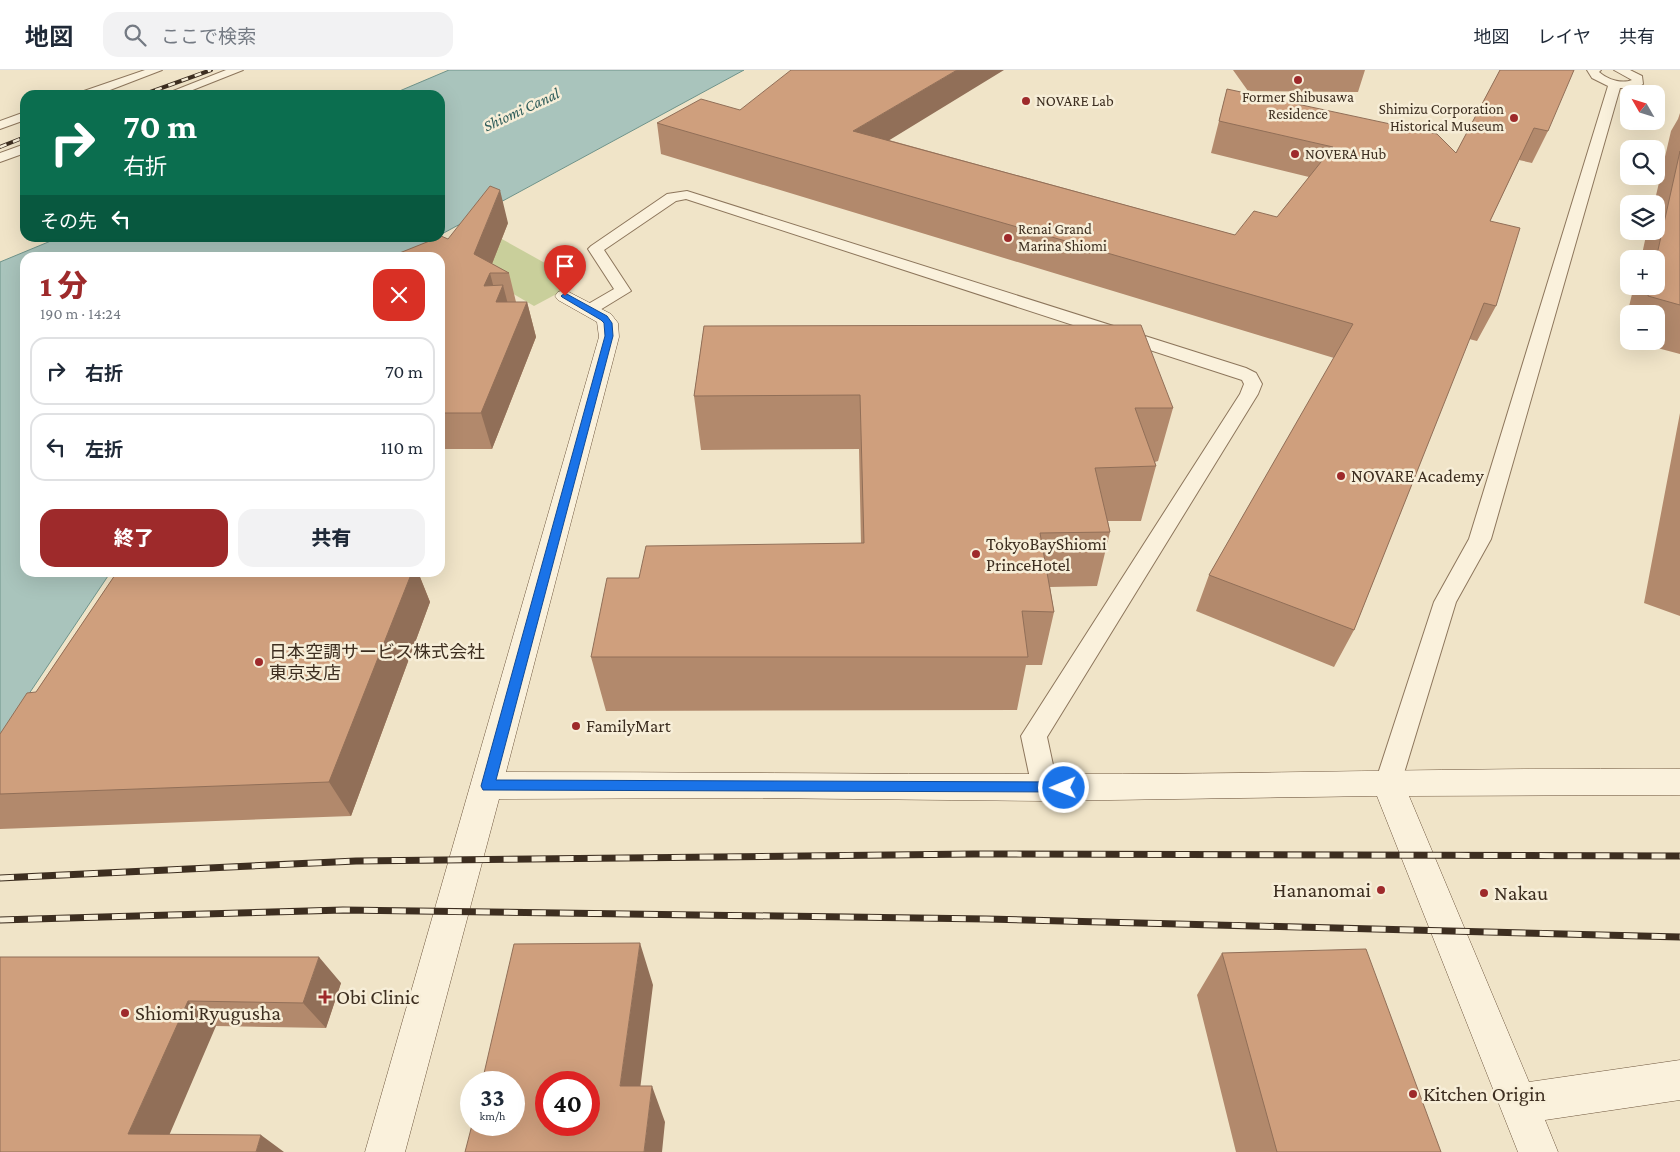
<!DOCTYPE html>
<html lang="ja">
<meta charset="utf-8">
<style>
body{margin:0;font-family:"Crimson Pro","Noto Sans JP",serif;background:#f2f2f3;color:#1f2937;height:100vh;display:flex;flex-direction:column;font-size:19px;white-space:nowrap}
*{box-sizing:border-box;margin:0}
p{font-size:16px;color:#747a83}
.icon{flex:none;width:28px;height:28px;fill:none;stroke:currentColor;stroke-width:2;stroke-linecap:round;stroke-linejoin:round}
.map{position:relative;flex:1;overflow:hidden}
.details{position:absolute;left:20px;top:182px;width:425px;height:325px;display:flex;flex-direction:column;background:#fff;border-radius:15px;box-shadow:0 5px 20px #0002}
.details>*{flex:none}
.hud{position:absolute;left:20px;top:20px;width:425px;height:152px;border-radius:15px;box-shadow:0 5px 20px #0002;background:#0b6e4f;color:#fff;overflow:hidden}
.needle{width:32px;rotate:309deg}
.controls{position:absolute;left:1620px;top:15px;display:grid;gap:10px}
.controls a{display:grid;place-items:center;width:45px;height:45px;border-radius:10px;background:#fff;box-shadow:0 5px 20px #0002;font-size:25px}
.speed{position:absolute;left:460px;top:1001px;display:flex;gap:10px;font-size:25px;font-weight:700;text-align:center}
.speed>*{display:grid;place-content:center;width:65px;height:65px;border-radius:50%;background:#fff;box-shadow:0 5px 20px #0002;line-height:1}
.speed small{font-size:12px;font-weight:400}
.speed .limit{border:8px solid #d22;background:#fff;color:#111}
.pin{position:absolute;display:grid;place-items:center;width:42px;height:42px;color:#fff;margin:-51px -21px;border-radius:50% 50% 50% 0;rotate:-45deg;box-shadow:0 0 5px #0007}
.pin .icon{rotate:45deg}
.me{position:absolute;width:55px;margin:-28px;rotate:269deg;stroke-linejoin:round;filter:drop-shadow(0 0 4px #0008)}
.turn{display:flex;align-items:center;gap:18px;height:105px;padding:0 20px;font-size:22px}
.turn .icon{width:65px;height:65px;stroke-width:2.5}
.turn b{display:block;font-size:35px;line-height:42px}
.then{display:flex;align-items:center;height:48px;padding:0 20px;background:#0003;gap:10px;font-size:19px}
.round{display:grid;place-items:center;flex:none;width:52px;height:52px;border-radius:15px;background:#f2f2f3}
.overview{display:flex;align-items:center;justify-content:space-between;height:85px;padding:0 20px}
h1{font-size:30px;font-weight:800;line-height:38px;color:#9e2a2b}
.primary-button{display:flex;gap:10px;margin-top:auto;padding:10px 20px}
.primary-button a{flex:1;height:58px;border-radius:15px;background:#9e2a2b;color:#fff;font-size:20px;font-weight:800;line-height:58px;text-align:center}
.primary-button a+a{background:#f2f2f3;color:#1f2937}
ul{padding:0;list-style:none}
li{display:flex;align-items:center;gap:15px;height:68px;margin:0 10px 8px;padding:0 10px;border:2px solid #e0e1e3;border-radius:15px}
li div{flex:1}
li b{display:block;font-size:19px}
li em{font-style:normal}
header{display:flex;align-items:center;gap:30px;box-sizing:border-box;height:70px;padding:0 25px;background:#fff;border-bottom:1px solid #e0e1e3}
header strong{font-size:24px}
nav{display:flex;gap:28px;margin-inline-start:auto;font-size:18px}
.search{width:350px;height:45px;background:#f2f2f3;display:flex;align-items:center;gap:12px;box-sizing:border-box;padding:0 18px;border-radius:15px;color:#747a83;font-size:19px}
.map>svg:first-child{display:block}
</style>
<header>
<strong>地図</strong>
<div class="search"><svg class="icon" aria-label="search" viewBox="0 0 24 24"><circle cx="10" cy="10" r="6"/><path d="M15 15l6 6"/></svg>ここで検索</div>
<nav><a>地図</a><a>レイヤ</a><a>共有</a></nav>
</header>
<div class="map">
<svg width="1680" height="1082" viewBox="0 0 1680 1082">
<rect width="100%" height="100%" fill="#f0e4c8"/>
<!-- green -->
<path fill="#c9cf9b" d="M482,158L579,212L534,236L440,181Z"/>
<!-- water -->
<path fill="#a9c4bc" stroke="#6f938a" d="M449,0H744L440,165V25H390Z
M58,168H436L399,188H25V502L110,503L0,667V192Z"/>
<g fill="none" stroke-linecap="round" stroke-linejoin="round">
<!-- lane casing -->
<g stroke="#8d765c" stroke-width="2">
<path id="lane" d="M145,0H162L97,25H79L81,22Z
M226,0H243L180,25H163Z
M1587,0H1601L1599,2C1608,10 1622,14 1632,10L1614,0H1630L1642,6L1643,14L1637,18H1620L1491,469L1456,532L1401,713L1397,721L1388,724L1379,721L1375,713L1434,532L1469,469L1608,16L1592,8Z
M25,42V50L0,59V51Z
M25,74V83L0,92V83Z
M687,121L1246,298L1256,303L1262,314L1258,324L1047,667L1058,718L1054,726L1045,729L1036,726L1032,718L1021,666L1240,324L1244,314L1242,310L686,129L676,131L604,180L631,221L595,243H583L581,240L583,237L614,219L588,179L591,176L667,124Z"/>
</g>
<!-- secondary casing -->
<g stroke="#6f573f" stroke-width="1">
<path id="secondary" d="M565,220L611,244L618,253L619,267L506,702C685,702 864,704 1043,704C1255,705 1468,697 1680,699V725L1409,726L1529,1012L1680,990V1030L1545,1050L1558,1082H1518L1377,726L1045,731L751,728L499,729L405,1082H365L599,267L597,252L558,230L555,226L558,222Z"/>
</g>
<!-- lane -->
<use href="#lane" fill="#faf1dc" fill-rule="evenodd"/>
<!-- secondary -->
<use href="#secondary" fill="#faf1dc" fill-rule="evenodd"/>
<!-- rail-far1 casing -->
<g stroke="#3d2e20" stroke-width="4">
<path id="rail-far1" d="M142,25L211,0
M0,77L25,67"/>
</g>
<!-- rail casing -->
<g stroke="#3d2e20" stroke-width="7">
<path id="rail" d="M0,808L356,791L974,784L1680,786
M0,850L343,840L986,849L1680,867"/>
</g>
<!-- rail-far1 -->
<use href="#rail-far1" stroke="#f7eed8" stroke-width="2.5" stroke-dasharray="7" stroke-linecap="butt"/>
<!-- rail -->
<use href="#rail" stroke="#f7eed8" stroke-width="5" stroke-dasharray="14" stroke-linecap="butt"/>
</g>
<!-- wall -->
<path fill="#b2896c" d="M1233,0H1365L1358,22L1248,21Z
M1500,0L1548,61L1532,93L1519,90L1490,151L1496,236L1477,271L1469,269L1354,560L1334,597L1196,541L1209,505L1334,288L661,84L657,53L740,40L889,70L1235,165L1277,147L1309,107L1211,83L1227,19L1456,83Z
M1680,43V284L1631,271H1656V244H1629V271L1621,269L1634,216H1656V189H1641L1647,161H1656V134H1654L1671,61L1678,49Z
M508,153L492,194L509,203L516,232H527L536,267L492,379H440V188L448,169Z
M704,256L1173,338L1158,391L1155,392L1156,396L1141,451H1108L1110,462L1097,516L1050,517L1054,542L1042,595H1026L1017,640L606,641L591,587L639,508L861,473L859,379L701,380L694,326Z
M1680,343V546L1644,533Z
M117,502H418L430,532L351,746L0,759V664L36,622Z
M1222,883L1441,1082H1236L1197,925Z
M0,887L341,913L326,958L216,956L0,1082Z"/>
<!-- shaded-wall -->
<path fill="#916f58" d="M957,0H1004L852,93L853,61Z
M500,120L508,153L486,209L490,203L497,230L503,215L512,250L505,267L484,216L474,184Z
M527,232L536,267L492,379L481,343Z
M412,502H418L430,532L351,746L329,712Z
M640,873L653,915L636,1052L620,1016Z
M319,887L341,913L326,958L303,933Z
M188,931L216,956L162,1082L128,1064Z
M652,1016L665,1052L662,1082H644Z
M261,1065L284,1082H256Z"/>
<!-- building -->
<path fill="#cf9f7d" stroke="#916f58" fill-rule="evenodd" d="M791,0H957L853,61L1235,165L1254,141L1277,147L1333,77L1219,51L1227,19L1437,64L1456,83L1500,0H1574L1548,61L1534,58L1490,151L1520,158L1496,236L1484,233L1354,560L1209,505L1353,254L657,53L701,29L740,40Z
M1680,81V235L1648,226L1650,216H1656V189Z
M490,116L500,120L474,184L509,203H490L484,216L503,215L496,232H527L481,343H440V188H387L437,168H440V166H441L448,169Z
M1141,255L1173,338H1135L1156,396L1095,398L1110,462L1040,463L1054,542L1022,541L1028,587H591L607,508H639L646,476L864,473L860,325L694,326L704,256Z
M117,502H412L329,712L0,724V664L27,623L36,622Z
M640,873L620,1016H652L644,1082H465L472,1055H514V1012H482L514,874ZM546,1012H589V1055H546Z
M1366,879L1441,1082H1277L1222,883Z
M0,887H319L303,933L188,931L128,1064L261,1065L256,1082H0Z"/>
<!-- route -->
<path fill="#1a73e8" stroke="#114b97" d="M565,223L607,246L612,253L613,266L496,710L1064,712L1069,714L1071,718L1069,722L483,720L481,716L605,266L604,253L601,250L562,227L561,226Z"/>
<!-- markers -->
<g fill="#9e2a2b" stroke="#f7eed8" stroke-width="2">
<circle cx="1298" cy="10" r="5"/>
<circle cx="1026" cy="31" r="5"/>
<circle cx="1514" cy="48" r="5"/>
<circle cx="1295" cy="84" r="5"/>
<circle cx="1008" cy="168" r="5"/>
<circle cx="1341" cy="406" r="5"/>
<circle cx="976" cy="484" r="5"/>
<circle cx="259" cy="592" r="5"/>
<circle cx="576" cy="656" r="5"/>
<circle cx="1381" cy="820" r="5"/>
<circle cx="1484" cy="823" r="5"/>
<path d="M322.5 919.5h5v5h5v5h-5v5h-5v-5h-5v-5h5z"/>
<circle cx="125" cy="943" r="5"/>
<circle cx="1413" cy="1024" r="5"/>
</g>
<g text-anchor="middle" stroke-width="5" stroke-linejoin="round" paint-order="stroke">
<!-- far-poi labels -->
<g font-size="15" fill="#3d2e20" stroke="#f7eed8" text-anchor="start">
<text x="1298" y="32" text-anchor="middle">Former Shibusawa<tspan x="1298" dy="17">Residence</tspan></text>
<text x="1036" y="36">NOVARE Lab</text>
<text x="1504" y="44" text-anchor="end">Shimizu Corporation<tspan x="1504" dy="17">Historical Museum</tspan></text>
<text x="1305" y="89">NOVERA Hub</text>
<text x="1018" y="164">Renai Grand<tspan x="1018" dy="17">Marina Shiomi</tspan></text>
</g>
<!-- far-water labels -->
<g font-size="16" font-style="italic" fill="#2f5d5a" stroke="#f7eed8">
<text transform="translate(521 39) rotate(-25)" y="6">Shiomi Canal</text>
</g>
<!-- poi labels -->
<g font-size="18" fill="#3d2e20" stroke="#f7eed8" text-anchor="start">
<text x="1351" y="412">NOVARE Academy</text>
<text x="986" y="480">TokyoBayShiomi<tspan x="986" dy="21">PrinceHotel</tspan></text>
<text x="269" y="588">日本空調サービス株式会社<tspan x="269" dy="21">東京支店</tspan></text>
<text x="586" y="662">FamilyMart</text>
</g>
<!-- near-poi labels -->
<g font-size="21" fill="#3d2e20" stroke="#f7eed8" text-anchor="start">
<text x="1371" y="827" text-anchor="end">Hananomai</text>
<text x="1494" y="830">Nakau</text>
<text x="336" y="934">Obi Clinic</text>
<text x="135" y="950">Shiomi Ryugusha</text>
<text x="1423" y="1031">Kitchen Origin</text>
</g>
</g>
</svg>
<div class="controls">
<a><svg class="needle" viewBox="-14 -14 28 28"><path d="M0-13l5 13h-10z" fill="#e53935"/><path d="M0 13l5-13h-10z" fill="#747a83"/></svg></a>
<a><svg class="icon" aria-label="search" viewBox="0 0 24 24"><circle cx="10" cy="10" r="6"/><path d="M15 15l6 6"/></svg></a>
<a><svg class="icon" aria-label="layers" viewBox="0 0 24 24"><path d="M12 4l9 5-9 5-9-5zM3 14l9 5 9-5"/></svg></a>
<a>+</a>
<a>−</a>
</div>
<div class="speed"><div>33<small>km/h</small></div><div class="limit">40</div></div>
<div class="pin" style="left:565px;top:226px;background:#d93025"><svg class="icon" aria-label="arrive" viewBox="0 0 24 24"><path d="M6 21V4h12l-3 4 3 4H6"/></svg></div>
<svg class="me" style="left:1064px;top:718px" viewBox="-20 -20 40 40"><circle r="17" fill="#1a73e8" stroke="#fff" stroke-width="3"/><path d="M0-11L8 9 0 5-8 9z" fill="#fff"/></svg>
<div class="hud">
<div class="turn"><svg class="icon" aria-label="right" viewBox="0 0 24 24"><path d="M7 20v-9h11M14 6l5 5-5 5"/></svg><div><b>70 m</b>右折</div></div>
<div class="then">その先<svg class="icon" aria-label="left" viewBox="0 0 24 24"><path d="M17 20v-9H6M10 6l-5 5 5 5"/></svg></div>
</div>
<section class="details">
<div class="overview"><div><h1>1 分</h1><p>190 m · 14:24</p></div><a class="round" style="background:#d93025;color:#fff"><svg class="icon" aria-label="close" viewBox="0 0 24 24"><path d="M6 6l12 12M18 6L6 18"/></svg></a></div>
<ul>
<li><svg class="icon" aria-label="right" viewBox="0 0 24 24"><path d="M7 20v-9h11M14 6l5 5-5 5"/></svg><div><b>右折</b></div><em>70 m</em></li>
<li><svg class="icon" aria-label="left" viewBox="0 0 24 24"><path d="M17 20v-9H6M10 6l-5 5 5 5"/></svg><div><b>左折</b></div><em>110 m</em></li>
</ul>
<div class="primary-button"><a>終了</a><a>共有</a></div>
</section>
</div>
